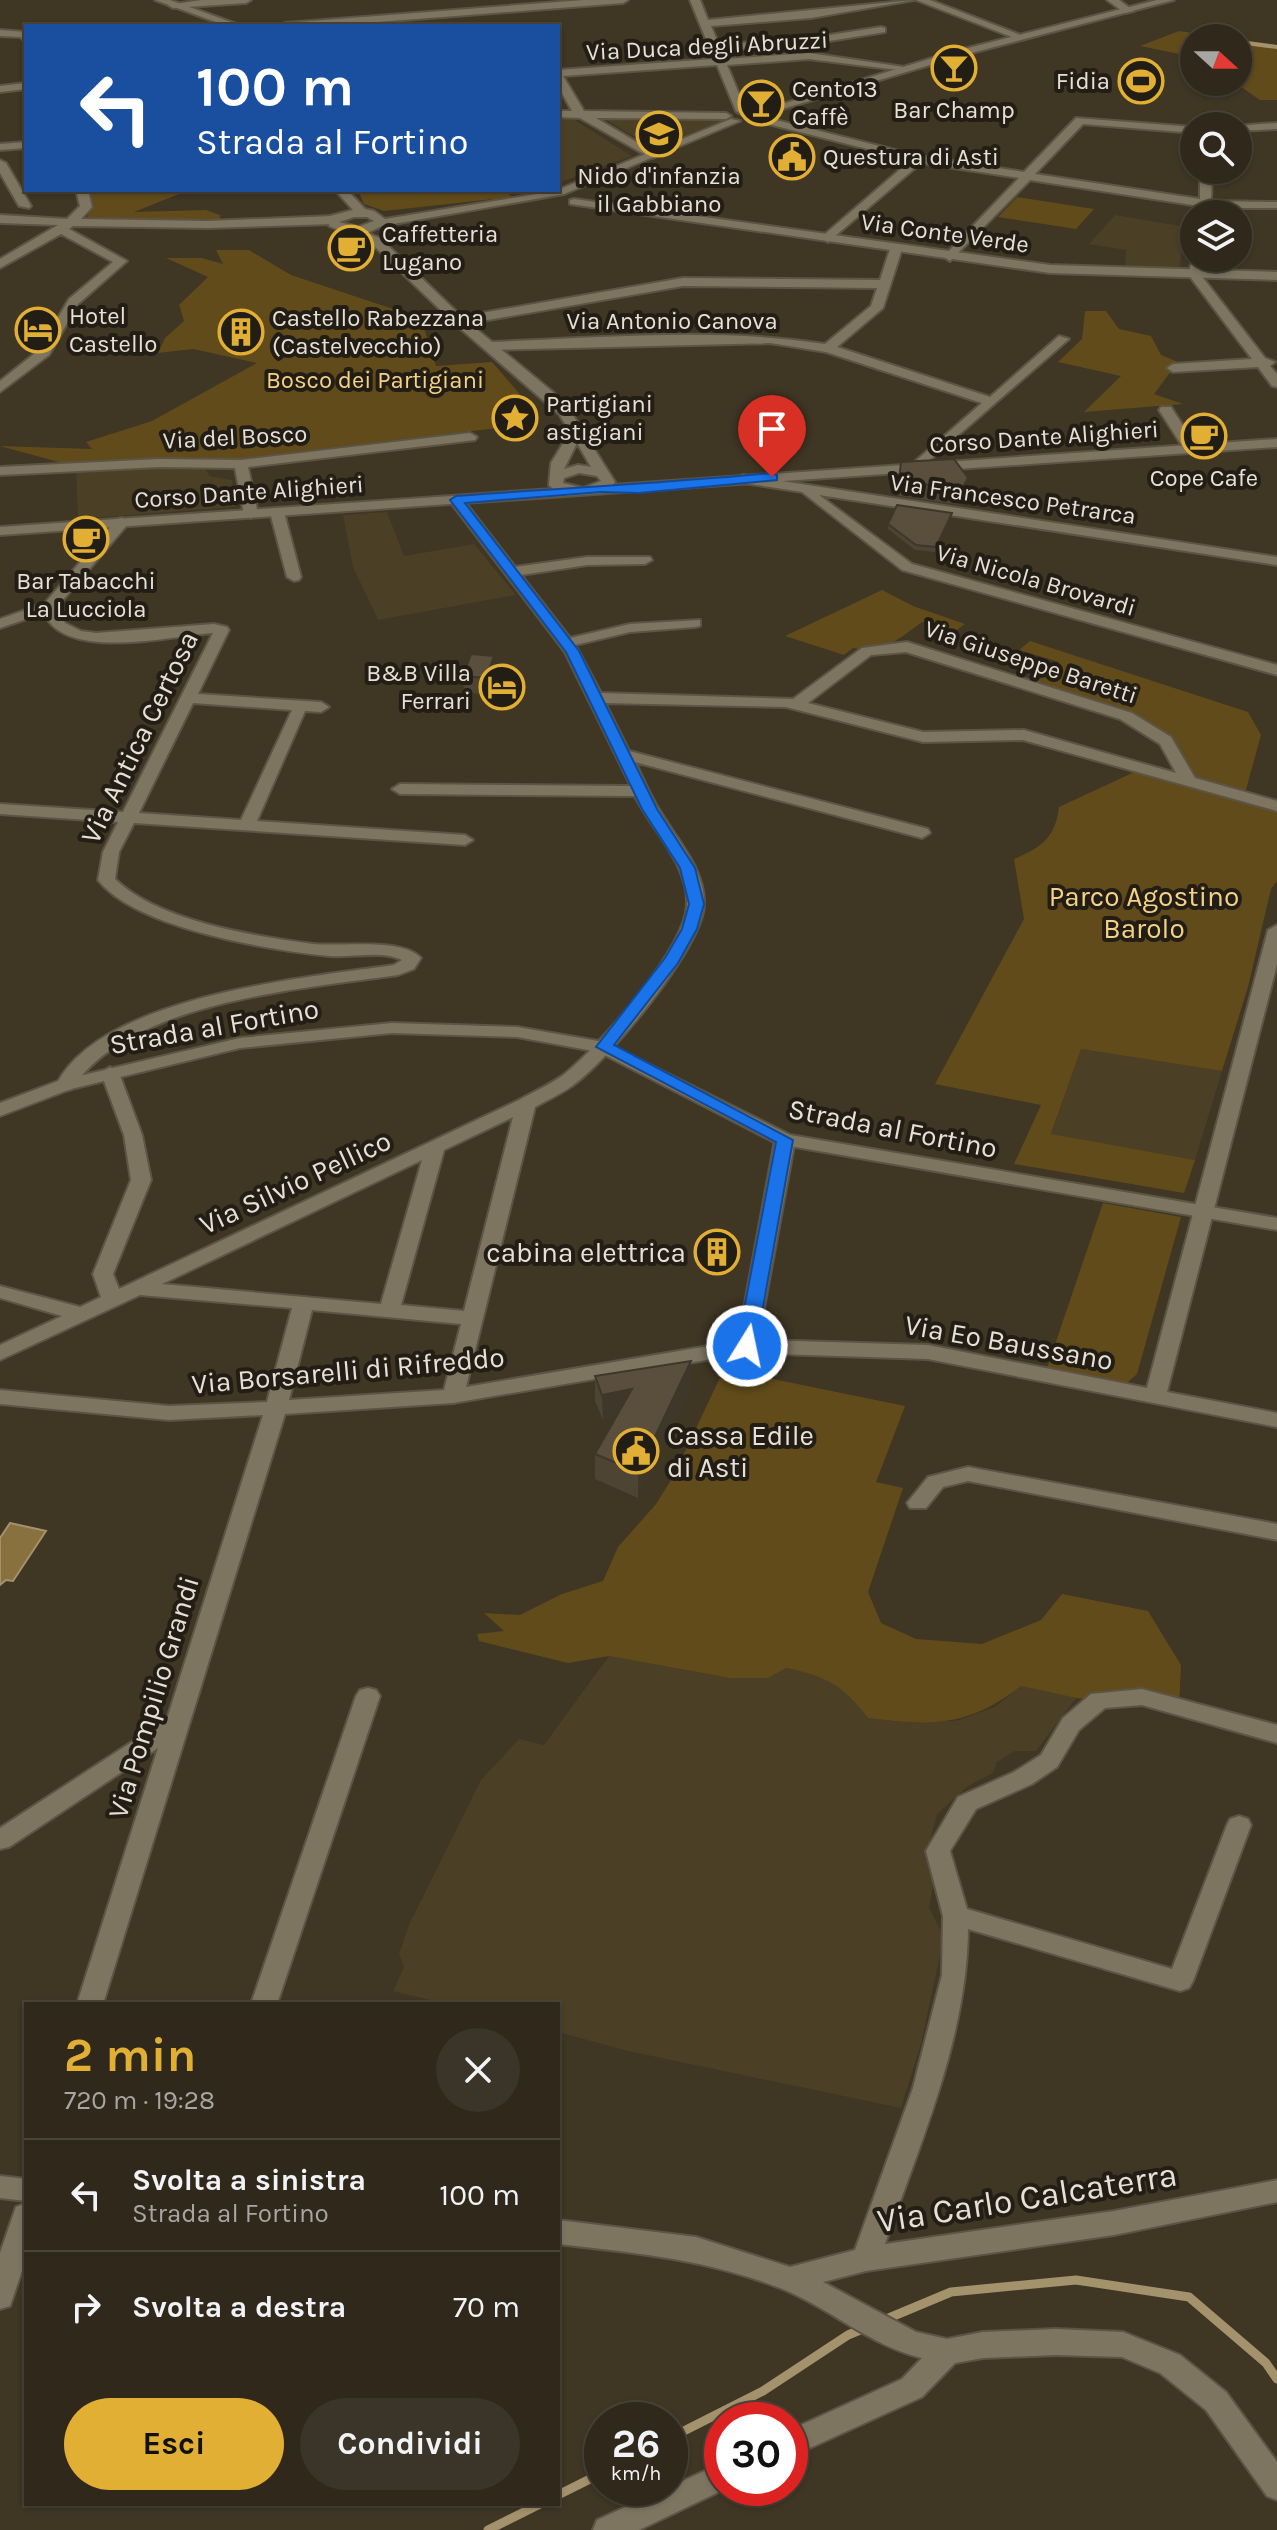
<!DOCTYPE html>
<html lang="it">
<meta charset="utf-8">
<style>
body{margin:0;font-family:Karla,sans-serif;background:#3b3428;color:#f1f3f6;height:100vh;display:flex;flex-direction:column;font-size:30px;white-space:nowrap}
*{box-sizing:border-box;margin:0}
p{font-size:26px;color:#a7a6a3}
.icon{flex:none;width:44px;height:44px;fill:none;stroke:currentColor;stroke-width:2;stroke-linecap:round;stroke-linejoin:round}
.map{position:relative;flex:1;overflow:hidden}
.panel{position:absolute;left:24px;top:2002px;width:536px;height:504px;display:flex;flex-direction:column;background:#2f281b;border-radius:0px;box-shadow:0 2px 6px #0004,0 0 0 2px #4a443a}
.panel>*{flex:none}
.guide{position:absolute;left:24px;top:24px;width:536px;height:168px;border-radius:0px;box-shadow:0 2px 6px #0004,0 0 0 2px #4a443a;background:#1a4fa0;color:#fff;overflow:hidden}
.needle{width:52px;rotate:111deg}
.buttons{position:absolute;left:1180px;top:24px;display:grid;gap:16px}
.buttons a{display:grid;place-items:center;width:72px;height:72px;border-radius:50%;background:#2f281b;box-shadow:0 2px 6px #0004,0 0 0 2px #4a443a;font-size:40px}
.speed{position:absolute;left:584px;top:2402px;display:flex;gap:16px;font-size:40px;font-weight:700;text-align:center}
.speed>*{display:grid;place-content:center;width:104px;height:104px;border-radius:50%;background:#2f281b;box-shadow:0 2px 6px #0004,0 0 0 2px #4a443a;line-height:1}
.speed small{font-size:20px;font-weight:400}
.speed .limit{border:12px solid #d22;background:#fff;color:#111}
.pin{position:absolute;display:grid;place-items:center;width:68px;height:68px;color:#fff;margin:-82px -34px;border-radius:50% 50% 50% 0;rotate:-45deg;box-shadow:0 0 8px #0007}
.pin .icon{rotate:45deg}
.me{position:absolute;width:88px;margin:-44px;rotate:10deg;stroke-linejoin:round;filter:drop-shadow(0 0 6px #0008)}
.turn{display:flex;align-items:center;gap:28px;height:168px;padding:0 40px;font-size:36px}
.turn .icon{width:104px;height:104px;stroke-width:2.5}
.turn b{display:block;font-size:56px;line-height:68px}
.round{display:grid;place-items:center;flex:none;width:84px;height:84px;border-radius:42px;background:#3b3428}
.summary{display:flex;align-items:center;justify-content:space-between;height:136px;padding:0 40px}
h1{font-size:48px;font-weight:700;line-height:60px;color:#e1af34}
.button{display:flex;gap:16px;margin-top:auto;padding:16px 40px}
.button a{flex:1;height:92px;border-radius:48px;background:#e1af34;color:#111;font-size:32px;font-weight:700;line-height:92px;text-align:center}
.button a+a{background:#3b3428;color:#f1f3f6}
ul{padding:0;list-style:none}
li{display:flex;align-items:center;gap:24px;height:112px;padding:0 40px;border-top:2px solid #4a443a}
li div{flex:1}
li b{display:block;font-size:30px}
li em{font-style:normal}
.map>svg:first-child{display:block}
</style>
<div class="map">
<svg width="1277" height="2530" viewBox="0 0 1277 2530">
<rect width="100%" height="100%" fill="#3f3624"/>
<!-- built -->
<path fill="#4b3f26" d="M598,115L724,120L653,148Z
M568,116L632,156L558,183V117Z
M1115,215L1186,227L1179,269L1125,267L1126,250L1089,244Z
M203,466L210,476L232,480L235,507L78,519L76,473Z
M387,512L404,556L474,544L516,595L378,620L353,567L343,515Z
M1081,1049L1222,1071L1195,1160L1051,1135Z
M609,1656L730,1678H768L785,1668L822,1675L851,1695L868,1718L901,1722L956,1721L995,1707L1021,1686L1076,1698L1036,1751H1015L997,1762L993,1773L968,1786L937,1814L927,1853L934,1881L929,1908L944,1937L921,2044L901,2108L628,2051L558,2032V2004H446L393,1991L404,1967L399,1954L409,1925L481,1780L519,1739L544,1745Z"/>
<!-- green -->
<path fill="#614b1a" d="M1179,31L1230,38H1194V57L1140,46Z
M1238,39L1277,45V100H1260L1234,82H1238Z
M87,190H189L134,212L206,210L220,215V221L86,220L91,207Z
M358,190H504L512,197L384,211L364,204Z
M1017,197L1094,209L1076,229L998,217Z
M216,250H249L291,275L405,313L424,328L436,366L492,362L531,407L522,425L244,458L66,464L0,446L92,449L86,442L152,421L257,363L193,349L158,353L165,338L184,321L179,305L208,277L166,258H202L223,264Z
M1085,311H1106L1119,329L1151,336L1161,355L1178,362L1154,394L1183,404L1084,412L1121,376L1058,362L1082,339Z
M882,590L913,606L965,624L954,632L922,622C899,639 883,654 853,648L844,655L785,636Z
M1030,641L1248,712L1261,735L1244,797L1277,810V881L1271,889L1248,987L1222,1071L1081,1049L1051,1134L1195,1160L1184,1193L1014,1164L1041,1105L935,1084L1024,919L1014,859C1042,847 1055,838 1059,807L1143,768L1186,781L1155,729L1041,691L1036,682L1059,662L1019,650Z
M1103,1203L1181,1217L1137,1374L1127,1383L1047,1368Z
M724,1369L905,1406L876,1482L903,1488L868,1592L881,1623L916,1639L982,1644L1041,1620L1062,1594L1148,1611L1181,1665L1179,1707L1076,1698L1021,1686C969,1727 932,1726 868,1718C843,1685 826,1676 786,1668L768,1678H730L609,1656L568,1663L479,1641L477,1634L504,1631L484,1613L520,1615L562,1594L603,1581L618,1547L656,1504L673,1477Z"/>
<!-- water -->
<path fill="#88713f" stroke="#a4926c" stroke-width="2" d="M10,1523L46,1531L13,1581L6,1580L0,1585V1538Z"/>
<g fill="none" stroke-linecap="round" stroke-linejoin="round">
<!-- stream-far1 -->
<path stroke="#a4926c" stroke-width="4" d="M1195,36L1212,38
M1238,42L1277,47"/>
<!-- stream -->
<path stroke="#a4926c" stroke-width="9" d="M884,2320L951,2292L1076,2280L1189,2297L1266,2363L1277,2379
M670,2438L763,2391L848,2335L865,2328
M558,2495L602,2473
M488,2530L540,2504"/>
<!-- minor casing -->
<g stroke="#5c5444" stroke-width="4">
<path id="minor" d="M202,0H251L246,3L173,8L168,5Z
M584,0H628L623,3L325,26H280L285,23Z
M690,0H700L708,20L914,0L811,18L711,26L719,45L823,36L881,27L885,28V32L823,42L721,51L725,59L809,53L911,68L906,71L809,59L727,65L746,111L741,114L736,111L717,65L563,76L584,111L726,113L731,116L726,119L596,118L655,153V157L651,158L580,118L558,117V111H572L558,86V70L714,59Z
M916,0H930L1026,37L1017,39Z
M1107,0H1119L1134,11L1125,13Z
M0,30L26,32V42L20,37L0,36Z
M26,83V89L0,92V86Z
M756,115L919,156L1024,172L1076,118L1194,127V133L1083,124L1035,174L1200,199V170H1212L1211,201L1277,202V208H1211V214H1199V206L1030,180L950,261L944,257L946,254L1019,178L921,163L828,242L822,238L824,235L911,160L752,120V116Z
M1277,123V129L1238,131V126H1234Z
M26,142V148L0,150V144Z
M0,160L6,163L31,206L29,208L19,206L0,173Z
M76,190H88L92,207L81,219L208,221L333,216L339,220L333,224L208,228L73,226L69,229L127,261L78,304L49,355L0,392V381L39,350L69,299L113,262L61,234L0,268V259L58,225L0,223V215L67,219L80,206Z
M896,245L902,249L883,308L837,347L990,397L1059,336L1069,339L916,472L911,471V465L982,403L826,352L770,343L489,350L483,346L489,342C601,338 714,327 825,344L871,306L877,288L683,286L459,325L453,321L459,317L683,278L880,280L890,249Z
M1194,255V258H1203L1200,274L1265,358L1275,362L1270,366L1277,374V387L1272,386L1258,367L1173,372L1167,368L1173,364L1252,359L1188,274Z
M1161,407H1171L1198,449L1196,452H1186L1159,410Z
M470,433L477,437L475,440L248,467L258,514L251,518L244,514L235,468L159,467L0,475V467L159,459L241,460Z
M743,475L1277,557V565L819,495L912,564L1277,665V675L902,570L802,492L738,482L736,479Z
M456,496L461,497L515,567L587,557H650L652,560L645,564L587,565L521,575L570,638L630,624L700,620V626L695,627L630,632L575,645L601,693L793,699L862,648L907,642L1132,713L1171,737L1195,778L1277,801V811L1023,740L923,742L786,707L605,703L629,751L928,829L930,833L922,838L635,762C643,778 650,796 660,811C677,840 705,869 704,904C704,946 607,1062 572,1086C561,1094 547,1100 535,1107L466,1387L738,1341L775,1140L785,1134L795,1140L758,1340L928,1345L1147,1388L1268,930L1277,925V964L1167,1392L1277,1413V1427L928,1359L747,1353L453,1403L285,1414L103,2004H77L158,1748L9,1847L0,1849V1828L167,1719L263,1415L169,1420L0,1404V1390L169,1406L267,1402L292,1308L140,1295L0,1360V1345L62,1316L0,1298V1286L80,1307L101,1297L93,1274L131,1180L124,1135L101,1073L110,1067L119,1073L142,1135L151,1180L113,1274L119,1289L519,1100C533,1092 549,1085 562,1076C597,1049 685,949 687,905C689,865 652,830 635,796L400,794L392,789L400,784L631,786L565,652L449,500ZM906,652L1120,719L1160,744L1176,773L1024,730L923,732L808,703L871,655ZM513,1117L464,1311L401,1305L444,1150ZM422,1160L381,1304L162,1284ZM312,1310L461,1324L444,1390L289,1400Z
M277,508L284,512L301,577L299,580L294,581L287,577L270,512Z
M122,518L129,522L127,525L57,607L65,623L81,631L96,633L214,624L227,627L229,630L198,694L321,702L329,707L321,712L305,711L257,821L465,835L473,840L465,845L134,823L119,852L115,879C158,921 253,936 313,944C340,947 402,937 421,958L414,969L398,975C303,989 128,1001 72,1089L65,1091L56,1085C101,996 304,978 394,965L402,960C380,950 352,958 329,956C269,950 135,928 98,880L103,852L118,822L0,814V804L123,812L213,633C171,636 64,662 44,613L0,628V619L45,603L117,519ZM193,703L292,710L241,820L139,813Z
M968,1467L1277,1524V1540L968,1481L943,1487L926,1508H910L907,1503L928,1477Z
M368,1688L376,1690L380,1696L277,2004H251L356,1696L360,1690Z
M1142,1689L1277,1725V1743L1142,1705L1105,1708L1079,1730L1057,1767L1032,1784L976,1809L950,1851L967,1909L1172,1969L1227,1825L1230,1819L1239,1816L1248,1819L1251,1825L1193,1981L1189,1988L1180,1991L968,1929C967,2038 920,2143 885,2244L1114,2211L1277,2180V2202L1114,2235L866,2271L823,2282L916,2332L947,2339L983,2332L1056,2329L1123,2332L1180,2355L1226,2392L1277,2462V2500L1267,2496L1206,2410L1160,2373L1122,2357L1056,2355L983,2358L955,2363L922,2397L790,2457V2430L902,2379L922,2358C870,2346 829,2307 780,2288C705,2259 636,2253 558,2244V2220L696,2237L790,2267L855,2250L913,2088L942,1975L943,1916L926,1851L958,1797L1014,1772L1041,1755L1063,1718L1091,1694Z
M0,2176L26,2179V2201L0,2198Z
M26,2203V2259L10,2306L0,2309V2253L16,2207Z
M722,2463V2488H727L639,2530H593L597,2520Z"/>
</g>
<!-- tertiary casing -->
<g stroke="#5c5444" stroke-width="4">
<path id="tertiary" d="M155,0H170L242,26H227Z
M1157,0H1174L960,56L759,116L750,114L952,52Z
M731,119L740,121L564,194L382,226L367,233L380,238L463,318L554,393L571,412L615,482L613,485L1277,439V447L0,535V527L553,489L549,485L551,463L570,432L559,414L455,324L372,244L329,226L330,216L353,210L335,190H347L365,209L374,211L385,219L555,191ZM354,217H367L374,221L358,227L339,222ZM577,443L591,467L578,465L564,469ZM579,473L597,476L601,481L583,488L563,483L564,478Z
M574,199L1050,265L1277,272V280L1050,273L570,204V200Z
M392,1023L517,1027L604,1042L790,1135L1277,1218V1230L778,1144L599,1052L517,1037L392,1033L240,1048L71,1089L0,1116V1103L58,1081L240,1038Z"/>
</g>
<!-- minor -->
<use href="#minor" fill="#7e7561" fill-rule="evenodd"/>
<!-- tertiary -->
<use href="#tertiary" fill="#7e7561" fill-rule="evenodd"/>
</g>
<!-- wall -->
<path fill="#4d4434" d="M901,462L967,493L960,505L898,496Z
M952,513L951,518L935,552L915,550L888,529V524Z
M495,672L487,694L464,693L463,676Z
M595,1376L691,1387L638,1498L595,1479V1454L616,1417L603,1420L595,1401Z"/>
<!-- shaded-wall -->
<path fill="#3e372a" d="M968,478L967,493L960,505L961,490Z
M952,513L951,518L935,552L936,547Z
M494,656L495,672L487,694L486,678Z
M691,1361V1387L638,1498V1472Z
M632,1389V1414L603,1420L602,1395Z"/>
<!-- building -->
<path fill="#594f3c" stroke="#3e372a" stroke-width="2" d="M954,459L968,478L961,490L899,480L901,462Z
M897,505L952,513L936,547L916,545L888,524Z
M471,654L494,656L486,678L463,676Z
M691,1361L638,1472L595,1454L632,1389L602,1395L595,1376Z"/>
<!-- route -->
<path fill="#1a73e8" stroke="#114b97" stroke-width="2" d="M772,473L777,475V480L639,493L601,492L465,503L579,651L657,809L695,868L704,904L697,929L678,963L614,1045L793,1140L756,1346L747,1352L737,1346L776,1142L596,1047L665,958L682,929L689,904L680,868L642,809L566,652L450,500L456,496C562,488 667,483 772,473Z"/>
<!-- icons -->
<defs>
<g id="bar-ring" transform="scale(2.3)"><circle r="9.5" fill="#221e16" stroke="#e1af34" stroke-width="1.5"/><path d="M-6-5H6L.8 .8V4.5H3.5V6h-7V4.5H-.8V.8Z" fill="#e1af34"/></g>
<g id="stadium-ring" transform="scale(2.3)"><circle r="9.5" fill="#221e16" stroke="#e1af34" stroke-width="1.5"/><path d="M0-5a6.5 5 0 1 0 0 10a6.5 5 0 1 0 0-10ZM-3.5-1.8h7v3.6h-7Z" fill="#e1af34"/></g>
<g id="school-ring" transform="scale(2.3)"><circle r="9.5" fill="#221e16" stroke="#e1af34" stroke-width="1.5"/><path d="M0-5L7-2L0 1L-7-2ZM-4 1L0 2.5L4 1V4Q0 6-4 4Z" fill="#e1af34"/></g>
<g id="civic-ring" transform="scale(2.3)"><circle r="9.5" fill="#221e16" stroke="#e1af34" stroke-width="1.5"/><path d="M-.6-6.5H3V-4.5H.6V-3L4-1V1h2V6H-6V1h2V-1L-.6-3ZM-1.2 2.5V6h2.4V2.5Z" fill="#e1af34"/></g>
<g id="cafe-ring" transform="scale(2.3)"><circle r="9.5" fill="#221e16" stroke="#e1af34" stroke-width="1.5"/><path d="M-5.5-4.5H6V0H3Q3 3.5 0 3.5H-2.5Q-5.5 3.5-5.5 0ZM3-3.2v2h1.7v-2ZM-6 4.5H4V6H-6Z" fill="#e1af34"/></g>
<g id="hotel-ring" transform="scale(2.3)"><circle r="9.5" fill="#221e16" stroke="#e1af34" stroke-width="1.5"/><path d="M-6-4.5h1.5V1H6V5H4.5V3h-9V5H-6ZM-4 0a1.8 1.8 0 1 1 3.6 0ZM.5 0V-2.5h3Q6-2.5 6 0Z" fill="#e1af34"/></g>
<g id="building-ring" transform="scale(2.3)"><circle r="9.5" fill="#221e16" stroke="#e1af34" stroke-width="1.5"/><path d="M-4-6H4V6H1V3H-1V6H-4ZM-2.5-4.3h1.7v1.8h-1.7ZM.8-4.3h1.7v1.8H.8ZM-2.5-1h1.7V.8h-1.7ZM.8-1h1.7V.8H.8Z" fill="#e1af34"/></g>
<g id="sight-ring" transform="scale(2.3)"><circle r="9.5" fill="#221e16" stroke="#e1af34" stroke-width="1.5"/><path d="M0-6L1.8-2.2L6-1.7L2.9 1.2L3.7 5.4L0 3.3L-3.7 5.4L-2.9 1.2L-6-1.7L-1.8-2.2Z" fill="#e1af34"/></g>
</defs>
<g fill-rule="evenodd">
<use href="#bar-ring" x="954" y="68"/>
<use href="#stadium-ring" x="1141" y="81"/>
<use href="#bar-ring" x="761" y="103"/>
<use href="#school-ring" x="659" y="134"/>
<use href="#civic-ring" x="792" y="157"/>
<use href="#cafe-ring" x="351" y="248"/>
<use href="#hotel-ring" x="38" y="330"/>
<use href="#building-ring" x="241" y="332"/>
<use href="#sight-ring" x="515" y="418"/>
<use href="#cafe-ring" x="1204" y="436"/>
<use href="#cafe-ring" x="86" y="539"/>
<use href="#hotel-ring" x="502" y="687"/>
<use href="#building-ring" x="717" y="1252"/>
<use href="#civic-ring" x="636" y="1451"/>
</g>
<g text-anchor="middle" stroke-width="8" stroke-linejoin="round" paint-order="stroke">
<!-- far-street labels -->
<g font-size="24" fill="#e6e0d5" stroke="#221e16">
<text transform="translate(707 46) rotate(-3)" y="8">Via Duca degli Abruzzi</text>
<text transform="translate(945 233) rotate(8)" y="8">Via Conte Verde</text>
<text x="672" y="329">Via Antonio Canova</text>
<text transform="translate(235 437) rotate(-3)" y="8">Via del Bosco</text>
<text transform="translate(1044 437) rotate(-4)" y="8">Corso Dante Alighieri</text>
<text transform="translate(249 492) rotate(-4)" y="8">Corso Dante Alighieri</text>
<text transform="translate(1013 499) rotate(8)" y="8">Via Francesco Petrarca</text>
<text transform="translate(1036 580) rotate(16)" y="8">Via Nicola Brovardi</text>
<text transform="translate(1031 662) rotate(18)" y="8">Via Giuseppe Baretti</text>
</g>
<!-- far-poi labels -->
<g font-size="24" fill="#e6e0d5" stroke="#221e16" text-anchor="start">
<text x="1110" y="89" text-anchor="end">Fidia</text>
<text x="792" y="97">Cento13<tspan x="792" dy="28">Caffè</tspan></text>
<text x="954" y="118" text-anchor="middle">Bar Champ</text>
<text x="823" y="165">Questura di Asti</text>
<text x="659" y="184" text-anchor="middle">Nido d'infanzia<tspan x="659" dy="28">il Gabbiano</tspan></text>
<text x="382" y="242">Caffetteria<tspan x="382" dy="28">Lugano</tspan></text>
<text x="69" y="324">Hotel<tspan x="69" dy="28">Castello</tspan></text>
<text x="272" y="326">Castello Rabezzana<tspan x="272" dy="28">(Castelvecchio)</tspan></text>
<text x="546" y="412">Partigiani<tspan x="546" dy="28">astigiani</tspan></text>
<text x="1204" y="486" text-anchor="middle">Cope Cafe</text>
<text x="86" y="589" text-anchor="middle">Bar Tabacchi<tspan x="86" dy="28">La Lucciola</tspan></text>
<text x="471" y="681" text-anchor="end">B&amp;B Villa<tspan x="471" dy="28">Ferrari</tspan></text>
</g>
<!-- far-park labels -->
<g font-size="24" fill="#f5d185" stroke="#221e16">
<text x="375" y="388">Bosco dei Partigiani</text>
</g>
<!-- street labels -->
<g font-size="28" fill="#e6e0d5" stroke="#221e16">
<text transform="translate(139 737) rotate(-64)" y="10">Via Antica Certosa</text>
<text transform="translate(214 1026) rotate(-10)" y="10">Strada al Fortino</text>
<text transform="translate(893 1128) rotate(11)" y="10">Strada al Fortino</text>
<text transform="translate(295 1182) rotate(-25)" y="10">Via Silvio Pellico</text>
<text transform="translate(1009 1342) rotate(10)" y="10">Via Eo Baussano</text>
<text transform="translate(348 1370) rotate(-5)" y="10">Via Borsarelli di Rifreddo</text>
<text transform="translate(153 1697) rotate(-73)" y="10">Via Pompilio Grandi</text>
</g>
<!-- park labels -->
<g font-size="28" fill="#f5d185" stroke="#221e16">
<text x="1144" y="906">Parco Agostino<tspan x="1144" dy="32">Barolo</tspan></text>
</g>
<!-- poi labels -->
<g font-size="28" fill="#e6e0d5" stroke="#221e16" text-anchor="end">
<text x="686" y="1262">cabina elettrica</text>
<text x="667" y="1445" text-anchor="start">Cassa Edile<tspan x="667" dy="32">di Asti</tspan></text>
</g>
<!-- near-street labels -->
<g font-size="34" fill="#e6e0d5" stroke="#221e16">
<text transform="translate(1027 2197) rotate(-9)" y="12">Via Carlo Calcaterra</text>
</g>
</g>
</svg>
<div class="buttons">
<a><svg class="needle" viewBox="-14 -14 28 28"><path d="M0-13l5 13h-10z" fill="#e53935"/><path d="M0 13l5-13h-10z" fill="#a7a6a3"/></svg></a>
<a><svg class="icon" aria-label="search" viewBox="0 0 24 24"><circle cx="10" cy="10" r="6"/><path d="M15 15l6 6"/></svg></a>
<a><svg class="icon" aria-label="layers" viewBox="0 0 24 24"><path d="M12 4l9 5-9 5-9-5zM3 14l9 5 9-5"/></svg></a>
</div>
<div class="speed"><div>26<small>km/h</small></div><div class="limit">30</div></div>
<div class="pin" style="left:772px;top:477px;background:#d93025"><svg class="icon" aria-label="arrive" viewBox="0 0 24 24"><path d="M6 21V4h12l-3 4 3 4H6"/></svg></div>
<svg class="me" style="left:747px;top:1346px" viewBox="-20 -20 40 40"><circle r="17" fill="#1a73e8" stroke="#fff" stroke-width="3"/><path d="M0-11L8 9 0 5-8 9z" fill="#fff"/></svg>
<div class="guide">
<div class="turn"><svg class="icon" aria-label="left" viewBox="0 0 24 24"><path d="M17 20v-9H6M10 6l-5 5 5 5"/></svg><div><b>100 m</b>Strada al Fortino</div></div>
</div>
<section class="panel">
<div class="summary"><div><h1>2 min</h1><p>720 m · 19:28</p></div><a class="round"><svg class="icon" aria-label="close" viewBox="0 0 24 24"><path d="M6 6l12 12M18 6L6 18"/></svg></a></div>
<ul>
<li><svg class="icon" aria-label="left" viewBox="0 0 24 24"><path d="M17 20v-9H6M10 6l-5 5 5 5"/></svg><div><b>Svolta a sinistra</b><p>Strada al Fortino</p></div><em>100 m</em></li>
<li><svg class="icon" aria-label="right" viewBox="0 0 24 24"><path d="M7 20v-9h11M14 6l5 5-5 5"/></svg><div><b>Svolta a destra</b></div><em>70 m</em></li>
</ul>
<div class="button"><a>Esci</a><a>Condividi</a></div>
</section>
</div>
